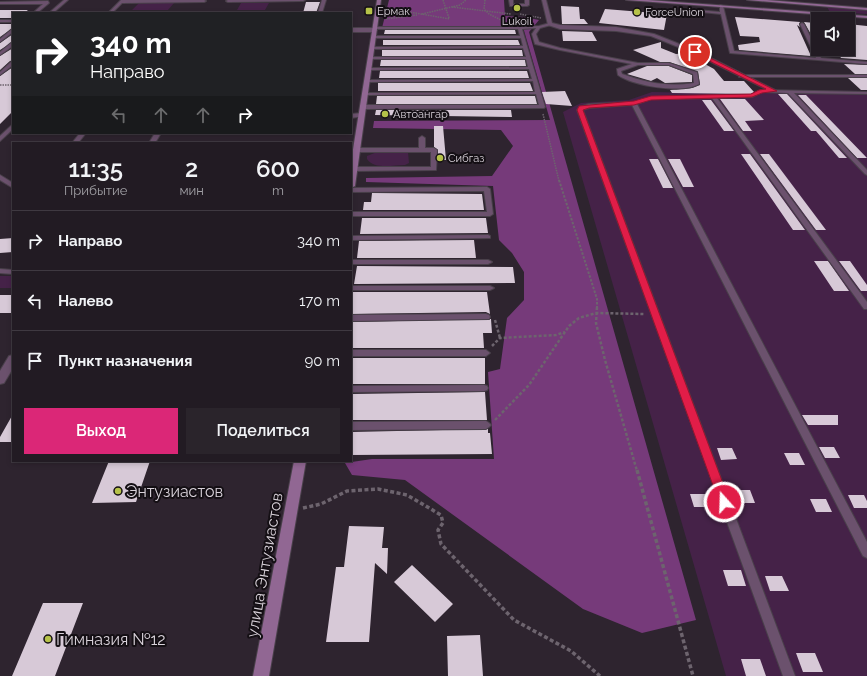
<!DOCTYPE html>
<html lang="ru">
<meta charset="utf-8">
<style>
body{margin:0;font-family:Raleway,sans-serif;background:#2a242b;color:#f1f3f6;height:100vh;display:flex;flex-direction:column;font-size:15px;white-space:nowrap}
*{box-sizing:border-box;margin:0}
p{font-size:13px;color:#a2a1a6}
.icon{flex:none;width:22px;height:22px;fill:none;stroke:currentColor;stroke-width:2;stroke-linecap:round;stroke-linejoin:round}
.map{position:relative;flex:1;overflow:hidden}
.sheet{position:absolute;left:12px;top:142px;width:340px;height:320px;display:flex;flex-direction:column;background:#221b23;border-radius:0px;box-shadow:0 2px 6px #0003,0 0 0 1px #3f3941}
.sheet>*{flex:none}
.hud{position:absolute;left:12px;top:12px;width:340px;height:122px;border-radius:0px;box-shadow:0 2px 6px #0003,0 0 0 1px #3f3941;background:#202124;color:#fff;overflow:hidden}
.controls{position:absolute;left:811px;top:12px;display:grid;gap:8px}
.controls a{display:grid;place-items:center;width:44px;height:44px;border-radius:0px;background:#221b23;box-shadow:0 2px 6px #0003,0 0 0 1px #3f3941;font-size:20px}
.pin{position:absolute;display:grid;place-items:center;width:34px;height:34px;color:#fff;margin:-17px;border:2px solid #fff;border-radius:50%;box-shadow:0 1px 4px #0007}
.me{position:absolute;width:44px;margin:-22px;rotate:340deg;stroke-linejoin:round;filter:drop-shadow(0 0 3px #0008)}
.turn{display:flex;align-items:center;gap:14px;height:84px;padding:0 12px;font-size:18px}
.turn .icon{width:52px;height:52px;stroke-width:2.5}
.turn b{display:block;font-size:28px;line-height:34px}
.lanes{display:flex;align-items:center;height:38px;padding:0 12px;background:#0003;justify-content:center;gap:20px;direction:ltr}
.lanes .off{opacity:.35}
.eta{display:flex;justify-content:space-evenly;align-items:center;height:68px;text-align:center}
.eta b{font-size:24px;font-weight:600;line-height:28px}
.button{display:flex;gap:8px;margin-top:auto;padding:8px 12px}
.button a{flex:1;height:46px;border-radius:0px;background:#db2777;color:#fff;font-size:16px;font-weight:600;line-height:46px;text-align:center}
.button a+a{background:#2a242b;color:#f1f3f6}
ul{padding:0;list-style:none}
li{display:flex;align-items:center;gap:12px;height:60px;padding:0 12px;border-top:1px solid #3f3941}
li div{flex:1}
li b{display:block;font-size:15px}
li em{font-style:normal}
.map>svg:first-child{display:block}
</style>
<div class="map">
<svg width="867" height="676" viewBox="0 0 867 676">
<rect width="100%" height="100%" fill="#2e242f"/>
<!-- green -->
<path fill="#452248" d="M139,3H174L168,10H132Z
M241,3H269L265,10H237Z
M827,7L867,10V14L830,12Z
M759,90L867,91V676H726L563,112L581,103L629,100L652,92L747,94Z
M377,152H408L409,163L405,165C394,165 374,170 367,159V156Z
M0,276H13V288H0Z"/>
<!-- forest -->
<path fill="#763a7a" d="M389,0H504L505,16L524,17L539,20L529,32L696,620L642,633L583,609L405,480L352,475L345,463L372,459H494L488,372L500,369L507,318L524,300V272L512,253L499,240L493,186L366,182V178L492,176L513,146L501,130L373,128L374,121L550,120L523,27L382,28Z"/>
<!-- building -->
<path fill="#d7c9d7" d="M306,2H320L316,13H303Z
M561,6L579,7L580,19H584L588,24H562Z
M605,9L667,14L664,30L599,23Z
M0,10H28L24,13H13V18H0Z
M735,17L800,22L799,24L800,27L797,25L811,56L739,50L738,45L760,42L759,37L740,36Z
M804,22L815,23L818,30V43L813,38Z
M0,24H13V28L0,37Z
M848,24L867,26V60L841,58L836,49H848Z
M385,30H515L516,34H384Z
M562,31L592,32L597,41H563Z
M13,34V42L0,50V43Z
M383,40H518L520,45H383Z
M661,42V48L676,54L685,53L714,69L724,81H744L754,92L751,94L672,93L670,90L692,88L700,85L698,72L669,62H660L633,50Z
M13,48V60L10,61L0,70V56Z
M382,50H522L523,56H382Z
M381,60H525L526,66H380Z
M844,64L867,65V74H855Z
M647,66H669L692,75V82L665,83L657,78L651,81L627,74Z
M13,67V111L0,124V76Z
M380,71H527L529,78H379Z
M848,78H867V90H861Z
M378,83H530L533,91H378Z
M565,91L572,106L546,104L542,92Z
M778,94H787L847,158H839L816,131H811Z
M798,95H806L867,158H857Z
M377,96H535L537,104H376Z
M720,99H745L764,120L745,121L752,131H743Z
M702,100H711L734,131H724Z
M376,110H511L512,117L375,115Z
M434,126H443L446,160H438V150L434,147Z
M741,154H750L805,230H793Z
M760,154H769L826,230H816Z
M649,159H658L673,188H663Z
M668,159H680L694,187H683Z
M372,193L482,194L484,210H363L364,202H371Z
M362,218H486L488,233L360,234Z
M13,238V252L0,253V239Z
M474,240L476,258H357L359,241Z
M814,261H828L849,291H834Z
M839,261H850L867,285V291H861Z
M357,266L513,267L515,283L354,284Z
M353,292H487L490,314L486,312L351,314V294H353Z
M0,295H13V313H0Z
M491,319L492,333H483L484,348H351V322Z
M351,358H485V384H351Z
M485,392L487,420H351V394Z
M13,414V442H0V437Z
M802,415H838V425H808Z
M488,429V433H490L492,454L351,455V432Z
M819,447H834L840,458H825Z
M717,448H732L737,459L721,460Z
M784,453H799L805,465H790Z
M109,461H150L136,502L92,503Z
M734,490H750L755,503H739Z
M690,494H706L711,507H694Z
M848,495H864L867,501V508H854Z
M810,499H826L832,512H816Z
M349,526L384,527L382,548H388L387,574L375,563L369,642H326L336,567H344Z
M412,565L453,604L435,622L394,582Z
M723,570H741L746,586H728Z
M765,576H782L789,591H770Z
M43,603H83L55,676H12Z
M480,635L483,676H448L447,636Z
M796,653H815L823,672H803Z
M741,659H760L766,676H746Z"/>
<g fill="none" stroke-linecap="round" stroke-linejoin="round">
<!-- lane casing -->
<g stroke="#49404a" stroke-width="2">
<path id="lane" d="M64,0H68L53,13H49Z
M121,0H204L206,1L204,2L122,3L112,13H108Z
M228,0H305L303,1L228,2L226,1Z
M322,0H326L322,13H318Z
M509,0H513V4H525V0H529V5L527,6H510Z
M48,1L49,3L37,13H33L43,4H0V2Z
M720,5L723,6L734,51L816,58L800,24L802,23L804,24L821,58L867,62V64L730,53L721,14L682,10L684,9L720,12Z
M0,20H13V22H0Z
M550,23L551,25L540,28L536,34L539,42L560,48L638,63H669L697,72L699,84C683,94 633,86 618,75L617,69L632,64L560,50L535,44L532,34L536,28L522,29L545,107L544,108L363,109L360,107L363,105H539L536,94L365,95L363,94L365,93L535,92L533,81L365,82V80H367L532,79L529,69L369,70L367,69L369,68L528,67L526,59H371L369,58L371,57H526L523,48L373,49L371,48L373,47L523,46L521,38H374L372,37L374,36H520L518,29H375L373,28L375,27H520L539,26ZM638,65H669L693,74L694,83C668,87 647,83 622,74L621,71Z
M12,29H13V32L0,42V39Z
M11,43H13V46L0,55V52Z
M11,62H13V65L0,75V72Z
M739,75H867V77H739Z
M761,90L867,92V94L794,93L867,170V175L865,174L788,93L762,92L752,97L717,98L867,302V309H864L712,98L651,99L637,104L867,542V558L863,556L632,105L589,108L583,110L795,676H783L577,110L579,107L589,104L634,102L651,97L751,95Z
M362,113L364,114V116L351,118V114Z
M13,124V129L0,141V136Z
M80,133H86L78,143H72Z
M422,136L425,138V148H434L437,150L436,170L354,171L351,169L354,167H431V152H357L354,150L357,148H419V138Z
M0,175L13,183V188L0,180Z
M487,187L490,189L493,214L490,216H351V212H487L484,191L351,192V188Z
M488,235L490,236V238L351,240V236Z
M351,260H488L492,262L488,264H351Z
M0,269L13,270V274L0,273Z
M351,286H490L494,288L490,290H351Z
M486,314L489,315L490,317L489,319L351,321V315Z
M351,350H486L490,353L486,356H351Z
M484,385L487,386L488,388L487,390L484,391L351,392V386Z
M486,421L489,423L491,425L489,427L486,429L351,430V422Z"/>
</g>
<!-- street casing -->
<g stroke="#49404a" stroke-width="2">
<path id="street" d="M542,0H546L552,23L560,25L616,27L654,34L697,51L777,91L772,92L693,53L651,36L616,31L560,29L548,25Z
M351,28H374L377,30L374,32H351Z
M155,133H161L155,143H149Z
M13,355V368L4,383L0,384V371L9,356Z"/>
</g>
<!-- secondary casing -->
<g stroke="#49404a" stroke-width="2">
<path id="secondary" d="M377,0H381L355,186L351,188V162Z
M626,0H648L867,16V18Z
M747,0H767L867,8V10Z
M294,461H306L269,676H253Z"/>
</g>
<!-- path-far3 -->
<path stroke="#6d646e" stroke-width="1.5" stroke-dasharray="1.5 1" stroke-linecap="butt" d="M443,0L449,18
M485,0L484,9L489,14L501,20
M452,7L511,14
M386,8L450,19
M422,14L460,5L466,0
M520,14L541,18
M386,19L417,15
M0,85H13
M543,114L559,181"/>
<!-- path-far2 -->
<path stroke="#6d646e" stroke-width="2" stroke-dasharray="2.5 1.5" stroke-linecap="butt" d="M559,180L597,299V308"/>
<!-- path-far1 -->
<path stroke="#6d646e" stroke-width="2.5" stroke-dasharray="3 2" stroke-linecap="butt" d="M597,307L596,323L605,360L637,471
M495,320L500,338
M492,346L500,338L556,335L565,332
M495,420L529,385L569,326L579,318L596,313L644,314"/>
<!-- path -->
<path stroke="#6d646e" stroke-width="3.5" stroke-dasharray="4 2.5" stroke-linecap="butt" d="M637,470L693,676
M303,508L321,504L347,491L378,489L407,495L441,515L443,523L438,530L441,544L514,620L571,651L600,676"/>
<!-- lane -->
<use href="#lane" fill="#6b516d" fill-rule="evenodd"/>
<!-- street -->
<use href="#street" fill="#6b516d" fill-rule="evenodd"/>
<!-- secondary -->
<use href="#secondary" fill="#916793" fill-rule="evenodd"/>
</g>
<!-- route -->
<path fill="#e11d48" stroke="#92132f" d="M693,51H696L777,91L762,93L752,97L651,100L634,105L589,108L583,110L730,502L728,506L724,507L720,506L719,502L577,110L579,106L634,101L651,96L751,94L759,90L766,89L693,53Z"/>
<!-- markers -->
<g fill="#b6c249" stroke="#140f14" stroke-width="1.5">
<circle cx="517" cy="8" r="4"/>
<rect x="365" y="7" width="8" height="8" rx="2"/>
<circle cx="637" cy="12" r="4"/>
<circle cx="385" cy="114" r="4"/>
<circle cx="440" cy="158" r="4"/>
<circle cx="118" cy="491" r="4"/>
<circle cx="48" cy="639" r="4"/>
</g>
<g text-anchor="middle" stroke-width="4" stroke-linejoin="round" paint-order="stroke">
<!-- far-poi labels -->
<g font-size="11" fill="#d9d2da" stroke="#140f14" text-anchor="start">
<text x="377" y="15">Ермак</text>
<text x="645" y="16">ForceUnion</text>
<text x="517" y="25" text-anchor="middle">Lukoil</text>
<text x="393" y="118">Автоангар</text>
<text x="448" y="162">Сибгаз</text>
</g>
<!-- near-poi labels -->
<g font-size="16" fill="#d9d2da" stroke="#140f14" text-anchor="start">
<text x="126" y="497">Энтузиастов</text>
<text x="56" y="645">Гимназия №12</text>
</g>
<!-- near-street labels -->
<g font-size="16" fill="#d9d2da" stroke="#140f14">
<text transform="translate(264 565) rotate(-80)" y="6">улица Энтузиастов</text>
</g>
</g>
</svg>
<div class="controls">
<a><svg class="icon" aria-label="sound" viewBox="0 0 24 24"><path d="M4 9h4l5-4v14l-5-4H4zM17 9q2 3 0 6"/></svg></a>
</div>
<div class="pin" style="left:695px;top:52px;background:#d93025"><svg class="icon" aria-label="arrive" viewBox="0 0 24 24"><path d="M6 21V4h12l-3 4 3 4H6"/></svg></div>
<svg class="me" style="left:724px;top:502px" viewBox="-20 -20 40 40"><circle r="17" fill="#e11d48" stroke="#fff" stroke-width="3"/><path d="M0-11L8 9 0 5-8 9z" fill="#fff"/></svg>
<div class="hud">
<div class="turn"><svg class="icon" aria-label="right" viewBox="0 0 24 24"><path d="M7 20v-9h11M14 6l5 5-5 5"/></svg><div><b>340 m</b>Направо</div></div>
<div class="lanes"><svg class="icon off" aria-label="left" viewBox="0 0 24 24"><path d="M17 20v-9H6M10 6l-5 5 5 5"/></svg><svg class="icon off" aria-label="ahead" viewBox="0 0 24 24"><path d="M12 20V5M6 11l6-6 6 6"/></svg><svg class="icon off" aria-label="ahead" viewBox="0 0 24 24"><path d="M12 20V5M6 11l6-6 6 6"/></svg><svg class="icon" aria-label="right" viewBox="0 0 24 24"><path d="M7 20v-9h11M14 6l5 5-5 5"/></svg></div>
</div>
<section class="sheet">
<div class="eta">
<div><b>11:35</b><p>Прибытие</p></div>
<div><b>2</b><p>мин</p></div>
<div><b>600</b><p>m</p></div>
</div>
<ul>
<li><svg class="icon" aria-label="right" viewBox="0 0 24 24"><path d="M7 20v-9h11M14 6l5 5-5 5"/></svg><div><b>Направо</b></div><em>340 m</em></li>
<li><svg class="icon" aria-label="left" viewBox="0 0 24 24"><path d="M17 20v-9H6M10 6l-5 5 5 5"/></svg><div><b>Налево</b></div><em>170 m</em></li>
<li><svg class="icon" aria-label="arrive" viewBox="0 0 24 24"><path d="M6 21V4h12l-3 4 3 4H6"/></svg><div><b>Пункт назначения</b></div><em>90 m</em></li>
</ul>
<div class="button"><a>Выход</a><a>Поделиться</a></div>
</section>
</div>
